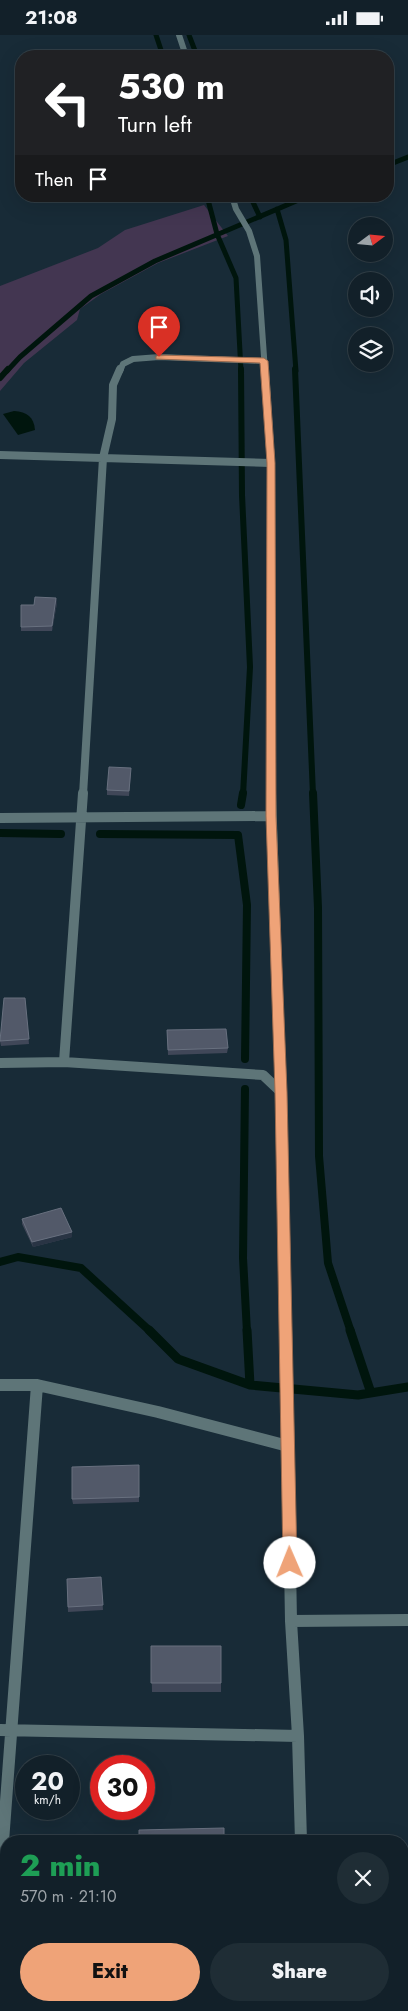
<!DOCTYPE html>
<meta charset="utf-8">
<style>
body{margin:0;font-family:Jost,sans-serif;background:#1f2d35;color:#f1f3f6;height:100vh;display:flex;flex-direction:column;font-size:19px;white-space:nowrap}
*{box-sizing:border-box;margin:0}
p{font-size:16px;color:#9ca3a8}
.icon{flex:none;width:28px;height:28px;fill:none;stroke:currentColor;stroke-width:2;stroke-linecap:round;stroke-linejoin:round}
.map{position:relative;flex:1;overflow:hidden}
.sheet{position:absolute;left:0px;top:1800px;width:409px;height:176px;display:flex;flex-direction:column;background:#122029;border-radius:20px 20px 0 0;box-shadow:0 5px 20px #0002,0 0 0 1px #313e46}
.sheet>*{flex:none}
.hud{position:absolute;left:15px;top:15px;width:379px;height:152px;border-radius:20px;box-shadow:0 5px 20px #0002,0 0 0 1px #313e46;background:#202124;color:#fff;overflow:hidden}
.needle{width:32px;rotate:74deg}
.controls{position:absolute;left:348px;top:182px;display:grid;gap:10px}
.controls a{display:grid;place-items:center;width:45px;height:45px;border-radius:50%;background:#122029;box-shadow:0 5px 20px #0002,0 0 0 1px #313e46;font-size:25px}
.speed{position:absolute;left:15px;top:1720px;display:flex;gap:10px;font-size:25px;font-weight:700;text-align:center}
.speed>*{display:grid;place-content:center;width:65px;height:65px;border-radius:50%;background:#122029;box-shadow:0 5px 20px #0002,0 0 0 1px #313e46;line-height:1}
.speed small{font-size:12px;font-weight:400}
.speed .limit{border:8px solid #d22;background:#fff;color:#111}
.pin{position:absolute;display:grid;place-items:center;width:42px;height:42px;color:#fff;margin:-51px -21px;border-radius:50% 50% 50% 0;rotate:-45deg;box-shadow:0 0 5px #0007}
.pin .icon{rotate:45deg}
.me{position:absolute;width:55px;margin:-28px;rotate:359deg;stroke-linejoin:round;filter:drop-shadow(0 0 4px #0008)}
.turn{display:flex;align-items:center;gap:18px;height:105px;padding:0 20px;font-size:22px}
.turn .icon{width:65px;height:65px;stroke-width:2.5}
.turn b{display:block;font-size:35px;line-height:42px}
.then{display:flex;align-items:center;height:48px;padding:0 20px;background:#0003;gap:10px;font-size:19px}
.round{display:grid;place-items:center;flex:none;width:52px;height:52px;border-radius:26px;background:#1f2d35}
.summary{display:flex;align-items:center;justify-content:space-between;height:85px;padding:0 20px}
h1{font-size:30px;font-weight:800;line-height:38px;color:#1e9e55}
.action{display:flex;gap:10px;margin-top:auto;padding:10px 20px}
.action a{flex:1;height:58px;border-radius:30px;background:#efa378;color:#111;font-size:20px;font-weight:800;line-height:58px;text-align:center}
.action a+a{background:#1f2d35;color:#f1f3f6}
.status{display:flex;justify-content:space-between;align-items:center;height:35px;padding:0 25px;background:#122029;direction:ltr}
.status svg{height:14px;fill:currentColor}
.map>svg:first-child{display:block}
</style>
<div class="status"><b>21:08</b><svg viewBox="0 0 49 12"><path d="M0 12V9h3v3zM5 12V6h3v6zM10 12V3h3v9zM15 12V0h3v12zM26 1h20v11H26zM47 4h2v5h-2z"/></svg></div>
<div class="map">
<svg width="408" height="1976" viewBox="0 0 408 1976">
<rect width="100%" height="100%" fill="#182b37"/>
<!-- green -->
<path fill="#433651" d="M204,170L228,201L158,228L101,259L80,274L77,285L24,328L0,356V251L98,213L125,195Z"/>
<!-- water -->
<path fill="#00150d" d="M14,376C27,377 34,382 35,395L18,400L3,379Z"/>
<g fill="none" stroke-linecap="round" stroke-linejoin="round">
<!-- stream-far3 -->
<path stroke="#00150d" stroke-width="5" d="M156,0L163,21
M189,0L197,21
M388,130L408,122
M207,161L217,199L236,243L241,336
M250,161L260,182
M277,174L286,205L296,336
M7,336L20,322L91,261L155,226L308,161"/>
<!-- stream-far2 -->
<path stroke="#00150d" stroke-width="6" d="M241,334L242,460L250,632L243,760
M295,334L313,760
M0,343L8,334"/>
<!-- stream-far1 -->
<path stroke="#00150d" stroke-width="8" d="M313,758L318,873L319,1121L328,1228L351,1297
M241,770L243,758
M0,798L61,799
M100,799L238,800L247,870L245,1024
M245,1054L243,1223L247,1297
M0,1227L18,1222L81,1233L151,1297"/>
<!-- stream -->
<path stroke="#00150d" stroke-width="9" d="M149,1295L178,1324L250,1350L358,1360L408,1352
M247,1295L250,1350
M350,1295L371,1358"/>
<!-- street-far3 -->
<path stroke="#5e7578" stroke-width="6" d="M179,0L186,21
M232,161L236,174L249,196L257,221L265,336
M120,336L123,329L133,324L159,322L264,326"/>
<!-- street-far2 -->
<path stroke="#5e7578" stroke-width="8" d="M265,334L271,428V760
M0,420L271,428
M83,760L103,423L112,384L113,350L120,334"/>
<!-- street-far1 -->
<path stroke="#5e7578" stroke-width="10" d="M271,758L281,1057L286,1297
M0,783L271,781
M64,1027L83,758
M0,1028L64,1027L263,1040L281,1057"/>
<!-- street -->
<path stroke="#5e7578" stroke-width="12" d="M286,1295L291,1586L298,1701L301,1806
M0,1350H37L158,1377L288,1411
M291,1586L408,1585
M0,1695L298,1701
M0,1847L37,1350
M305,1970V1976"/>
</g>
<!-- wall -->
<path fill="#404758" d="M56,563L57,568L52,596H21V592Z
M131,738L129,761L107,760V755Z
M25,963L29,1009L1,1011L0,1006Z
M167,995L228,1013L227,1018L168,1020Z
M22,1184L72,1197V1202L33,1212L22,1189Z
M139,1430V1467L73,1469L72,1464Z
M101,1542L103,1575L68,1577L67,1544Z
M151,1611H221V1657H152Z"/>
<!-- shaded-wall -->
<path fill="#293444" d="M56,563L57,568L52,596V591Z
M72,1197V1202L33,1212L32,1207Z"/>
<!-- building -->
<path fill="#525969" stroke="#68707f" d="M35,562L56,563L52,591L21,592V570H34Z
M109,732L131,733L129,756L107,755Z
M4,963H25L29,1004L0,1006Z
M226,994L228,1013L168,1015L167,995Z
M61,1173L72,1197L32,1207L22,1184Z
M139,1430V1462L72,1464V1432Z
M101,1542L103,1570L68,1572L67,1544Z
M151,1611H221V1648H151Z
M224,1793V1806H139V1795Z
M136,1970H236V1976H136Z"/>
<!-- route -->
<path fill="#efa378" stroke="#9b6a4e" d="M159,320L264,323L268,326L275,428L276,781L287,1057L297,1528L295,1532L290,1533L285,1532L283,1528L275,1057L266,781L267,428L260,328L156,324V321Z"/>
</svg>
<div class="controls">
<a><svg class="needle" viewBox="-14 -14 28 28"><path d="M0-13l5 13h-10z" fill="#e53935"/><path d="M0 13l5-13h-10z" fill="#9ca3a8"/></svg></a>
<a><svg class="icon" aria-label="sound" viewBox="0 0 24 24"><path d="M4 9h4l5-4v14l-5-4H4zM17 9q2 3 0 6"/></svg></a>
<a><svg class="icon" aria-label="layers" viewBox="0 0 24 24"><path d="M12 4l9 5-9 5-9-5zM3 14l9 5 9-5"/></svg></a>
</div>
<div class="speed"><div>20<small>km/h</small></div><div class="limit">30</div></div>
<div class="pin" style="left:159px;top:322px;background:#d93025"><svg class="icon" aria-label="arrive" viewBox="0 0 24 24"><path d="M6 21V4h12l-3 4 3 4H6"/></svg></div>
<svg class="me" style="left:290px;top:1528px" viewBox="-20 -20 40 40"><circle r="19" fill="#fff"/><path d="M0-13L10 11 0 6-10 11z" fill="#efa378"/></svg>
<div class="hud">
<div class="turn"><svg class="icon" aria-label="left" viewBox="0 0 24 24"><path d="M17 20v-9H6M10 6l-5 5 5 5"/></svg><div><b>530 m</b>Turn left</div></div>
<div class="then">Then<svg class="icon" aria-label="arrive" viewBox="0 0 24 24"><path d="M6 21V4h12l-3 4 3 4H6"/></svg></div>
</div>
<section class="sheet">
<div class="summary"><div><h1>2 min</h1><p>570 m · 21:10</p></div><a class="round"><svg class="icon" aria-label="close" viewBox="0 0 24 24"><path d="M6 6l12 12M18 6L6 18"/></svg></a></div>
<div class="action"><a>Exit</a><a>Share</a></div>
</section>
</div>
